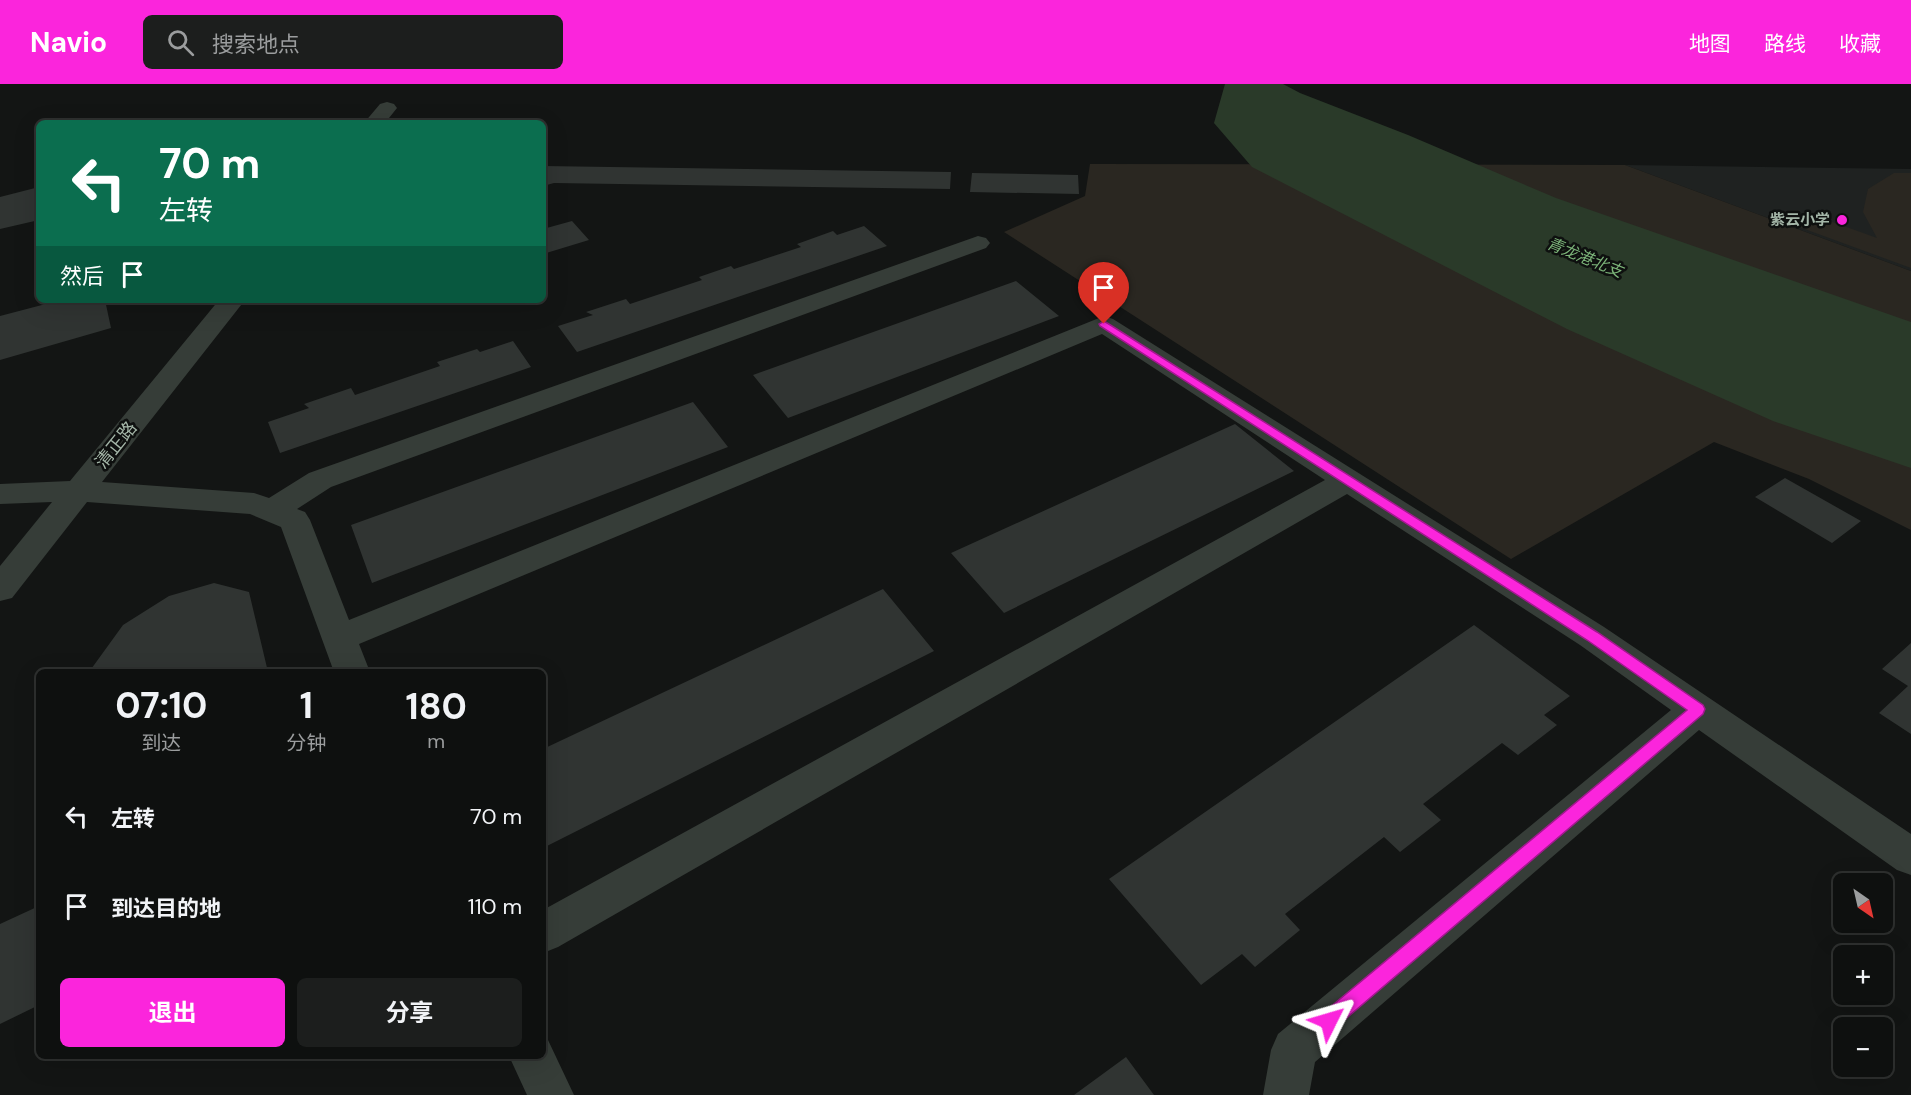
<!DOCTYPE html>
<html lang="zh">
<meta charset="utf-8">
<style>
body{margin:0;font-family:"DM Sans","Noto Sans SC",sans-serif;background:#1c1e1d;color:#f1f3f6;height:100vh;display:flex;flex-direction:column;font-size:22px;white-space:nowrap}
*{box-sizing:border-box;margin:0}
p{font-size:20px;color:#9b9d9e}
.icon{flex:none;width:33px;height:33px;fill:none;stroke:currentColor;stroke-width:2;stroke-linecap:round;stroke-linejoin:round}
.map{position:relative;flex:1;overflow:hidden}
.sheet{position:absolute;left:36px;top:585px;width:510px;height:390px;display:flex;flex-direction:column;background:#0e100f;border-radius:9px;box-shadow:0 6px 24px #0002,0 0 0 2px #2e302f}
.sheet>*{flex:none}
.guide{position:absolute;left:36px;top:36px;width:510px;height:183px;border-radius:9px;box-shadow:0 6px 24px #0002,0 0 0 2px #2e302f;background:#0b6e4f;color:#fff;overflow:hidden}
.needle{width:39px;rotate:146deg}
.buttons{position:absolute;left:1833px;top:789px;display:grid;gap:12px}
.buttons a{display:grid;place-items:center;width:60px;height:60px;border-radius:9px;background:#0e100f;box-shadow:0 6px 24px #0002,0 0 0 2px #2e302f;font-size:30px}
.pin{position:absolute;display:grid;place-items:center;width:51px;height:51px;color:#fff;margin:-62px -26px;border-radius:50% 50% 50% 0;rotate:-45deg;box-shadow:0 0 6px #0007}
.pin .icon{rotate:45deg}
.me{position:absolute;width:66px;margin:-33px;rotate:50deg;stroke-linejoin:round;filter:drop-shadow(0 0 4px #0008)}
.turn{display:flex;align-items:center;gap:21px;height:126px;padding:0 24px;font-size:27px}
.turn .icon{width:78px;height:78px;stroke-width:2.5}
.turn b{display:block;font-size:42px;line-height:51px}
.then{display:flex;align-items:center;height:57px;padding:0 24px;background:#0003;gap:12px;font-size:22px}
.eta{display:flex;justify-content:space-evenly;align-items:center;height:102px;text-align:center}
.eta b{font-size:36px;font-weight:700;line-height:42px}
.button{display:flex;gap:12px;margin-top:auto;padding:12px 24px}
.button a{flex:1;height:69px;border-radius:9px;background:#fb25dc;color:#fff;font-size:24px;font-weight:700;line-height:69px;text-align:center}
.button a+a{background:#1c1e1d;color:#f1f3f6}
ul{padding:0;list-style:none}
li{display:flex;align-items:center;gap:18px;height:90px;padding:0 24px}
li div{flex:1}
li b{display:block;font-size:22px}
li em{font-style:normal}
header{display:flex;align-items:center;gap:36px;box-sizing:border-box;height:84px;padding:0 30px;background:#fb25dc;color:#fff}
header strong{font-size:28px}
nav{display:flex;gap:33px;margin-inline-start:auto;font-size:21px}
.search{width:420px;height:54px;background:#1c1e1d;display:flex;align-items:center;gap:15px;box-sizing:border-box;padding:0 21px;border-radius:9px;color:#9b9d9e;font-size:22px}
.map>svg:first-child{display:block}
</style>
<header>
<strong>Navio</strong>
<div class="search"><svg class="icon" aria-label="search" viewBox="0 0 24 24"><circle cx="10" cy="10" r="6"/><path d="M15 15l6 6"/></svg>搜索地点</div>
<nav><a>地图</a><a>路线</a><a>收藏</a></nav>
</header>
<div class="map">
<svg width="1911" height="1011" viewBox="0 0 1911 1011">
<rect width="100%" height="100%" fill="#131514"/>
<!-- built -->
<path fill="#1f2221" d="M1625,81L1911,85V187Z"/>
<!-- green -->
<path fill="#2a2721" d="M1090,80L1625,81L1911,187V446L1809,395L1714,358L1511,475L1004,148L1085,112Z
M1894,89H1911V184L1791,140L1805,128L1877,154L1863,128L1868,105Z"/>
<!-- water -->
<path fill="#2a3a29" d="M1225,0H1283L1300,9L1408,51L1556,114L1911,238V384L1773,337L1567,245L1252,83L1214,39Z"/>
<!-- building -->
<path fill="#303432" d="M543,82L951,88L950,105L554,99L543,102Z
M972,89L1078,91L1079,110L970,108Z
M39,103V136L0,145V113Z
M572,137L589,156L543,170V145Z
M864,142L887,162L577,268L558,242L593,231L586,228L626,215L630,220L702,196L699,193L731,182L734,185L801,163L797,160L833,147L837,151Z
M1016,197L1059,232L788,334L753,291Z
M61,216H105L111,244L0,276V232Z
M513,257L531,283L280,369L268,338L309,324L304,320L351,304L355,311L440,282L437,278L477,265L480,268Z
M693,318L728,363L372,499L351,441Z
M1235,340L1294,387L1004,529L951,469Z
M1785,394L1861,437L1832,459L1755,413Z
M214,499L249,508L268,588H89L123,541L169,512Z
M883,505L934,567L543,764V665Z
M1474,541L1570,612L1544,631L1557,641L1518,671L1502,659L1423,720L1441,736L1400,768L1384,753L1285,830L1300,846L1255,883L1242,870L1201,901L1109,795Z
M1911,559V650L1879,629L1908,602L1882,585Z
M39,822V921L0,940V840Z
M1126,973L1154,1011H1074Z"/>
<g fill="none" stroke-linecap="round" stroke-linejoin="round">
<!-- minor -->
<path fill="#363d38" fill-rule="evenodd" d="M387,18L394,20L397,24L385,39H364L380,20Z
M978,152L986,154L990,159L986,164L331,403L297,425L305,428L310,436L349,536L1104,232L1113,235L1604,543L1911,750V791L1897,786L1699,646L1315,978L1309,1011H1263L1271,966L1278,950L1671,626L1580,561L1347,410L558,863L543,869V826L1325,396L1102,250L359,560L370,588H334L281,443L250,430L87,418L12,514L0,517V482L52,418L0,420V400L70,397L219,216H245L102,398L254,409L269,414L309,389Z
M543,954L548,956L574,1011H527L509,972H543Z"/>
</g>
<!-- route -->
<path fill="#fb25dc" stroke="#a3188f" stroke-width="1.5" d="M1104,237L1597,548L1703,621L1705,625L1703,630L1336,943L1329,946L1322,943L1320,937L1322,930L1687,626L1587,556L1100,242L1099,240Z"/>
<!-- markers -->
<circle fill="#fb25dc" stroke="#0e100f" stroke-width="2" cx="1842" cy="136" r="6"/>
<g text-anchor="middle" stroke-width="5" stroke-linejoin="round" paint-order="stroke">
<!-- far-poi labels -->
<g font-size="15" font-weight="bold" fill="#a4b6a8" stroke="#0e100f" text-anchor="end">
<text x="1830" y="141">紫云小学</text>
</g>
<!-- far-water labels -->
<g font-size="16" font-style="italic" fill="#7cb479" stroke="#0e100f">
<text transform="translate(1585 173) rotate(22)" y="6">青龙港北支</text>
</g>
<!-- street labels -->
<g font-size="18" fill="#a4b6a8" stroke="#0e100f">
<text transform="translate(116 361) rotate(-51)" y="6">清正路</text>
</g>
</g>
</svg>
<div class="buttons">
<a><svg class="needle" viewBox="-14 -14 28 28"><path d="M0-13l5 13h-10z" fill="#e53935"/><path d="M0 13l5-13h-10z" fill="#9b9d9e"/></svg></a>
<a>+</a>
<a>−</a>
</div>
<div class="pin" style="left:1104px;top:240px;background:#d93025"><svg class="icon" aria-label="arrive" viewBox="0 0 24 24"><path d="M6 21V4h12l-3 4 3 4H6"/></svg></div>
<svg class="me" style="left:1329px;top:937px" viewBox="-20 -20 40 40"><path d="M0-17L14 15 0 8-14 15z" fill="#fb25dc" stroke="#fff" stroke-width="4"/></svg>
<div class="guide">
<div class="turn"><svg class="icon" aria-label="left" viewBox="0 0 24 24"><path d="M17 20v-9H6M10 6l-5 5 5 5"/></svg><div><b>70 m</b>左转</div></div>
<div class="then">然后<svg class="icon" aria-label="arrive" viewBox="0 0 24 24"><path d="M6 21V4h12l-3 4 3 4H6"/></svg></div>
</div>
<section class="sheet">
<div class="eta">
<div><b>07:10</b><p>到达</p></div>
<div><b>1</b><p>分钟</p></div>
<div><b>180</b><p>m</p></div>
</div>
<ul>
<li><svg class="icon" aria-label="left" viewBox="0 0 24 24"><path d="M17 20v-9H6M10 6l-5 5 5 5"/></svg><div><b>左转</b></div><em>70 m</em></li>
<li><svg class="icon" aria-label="arrive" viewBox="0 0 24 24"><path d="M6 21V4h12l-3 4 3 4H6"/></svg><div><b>到达目的地</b></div><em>110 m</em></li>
</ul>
<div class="button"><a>退出</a><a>分享</a></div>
</section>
</div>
